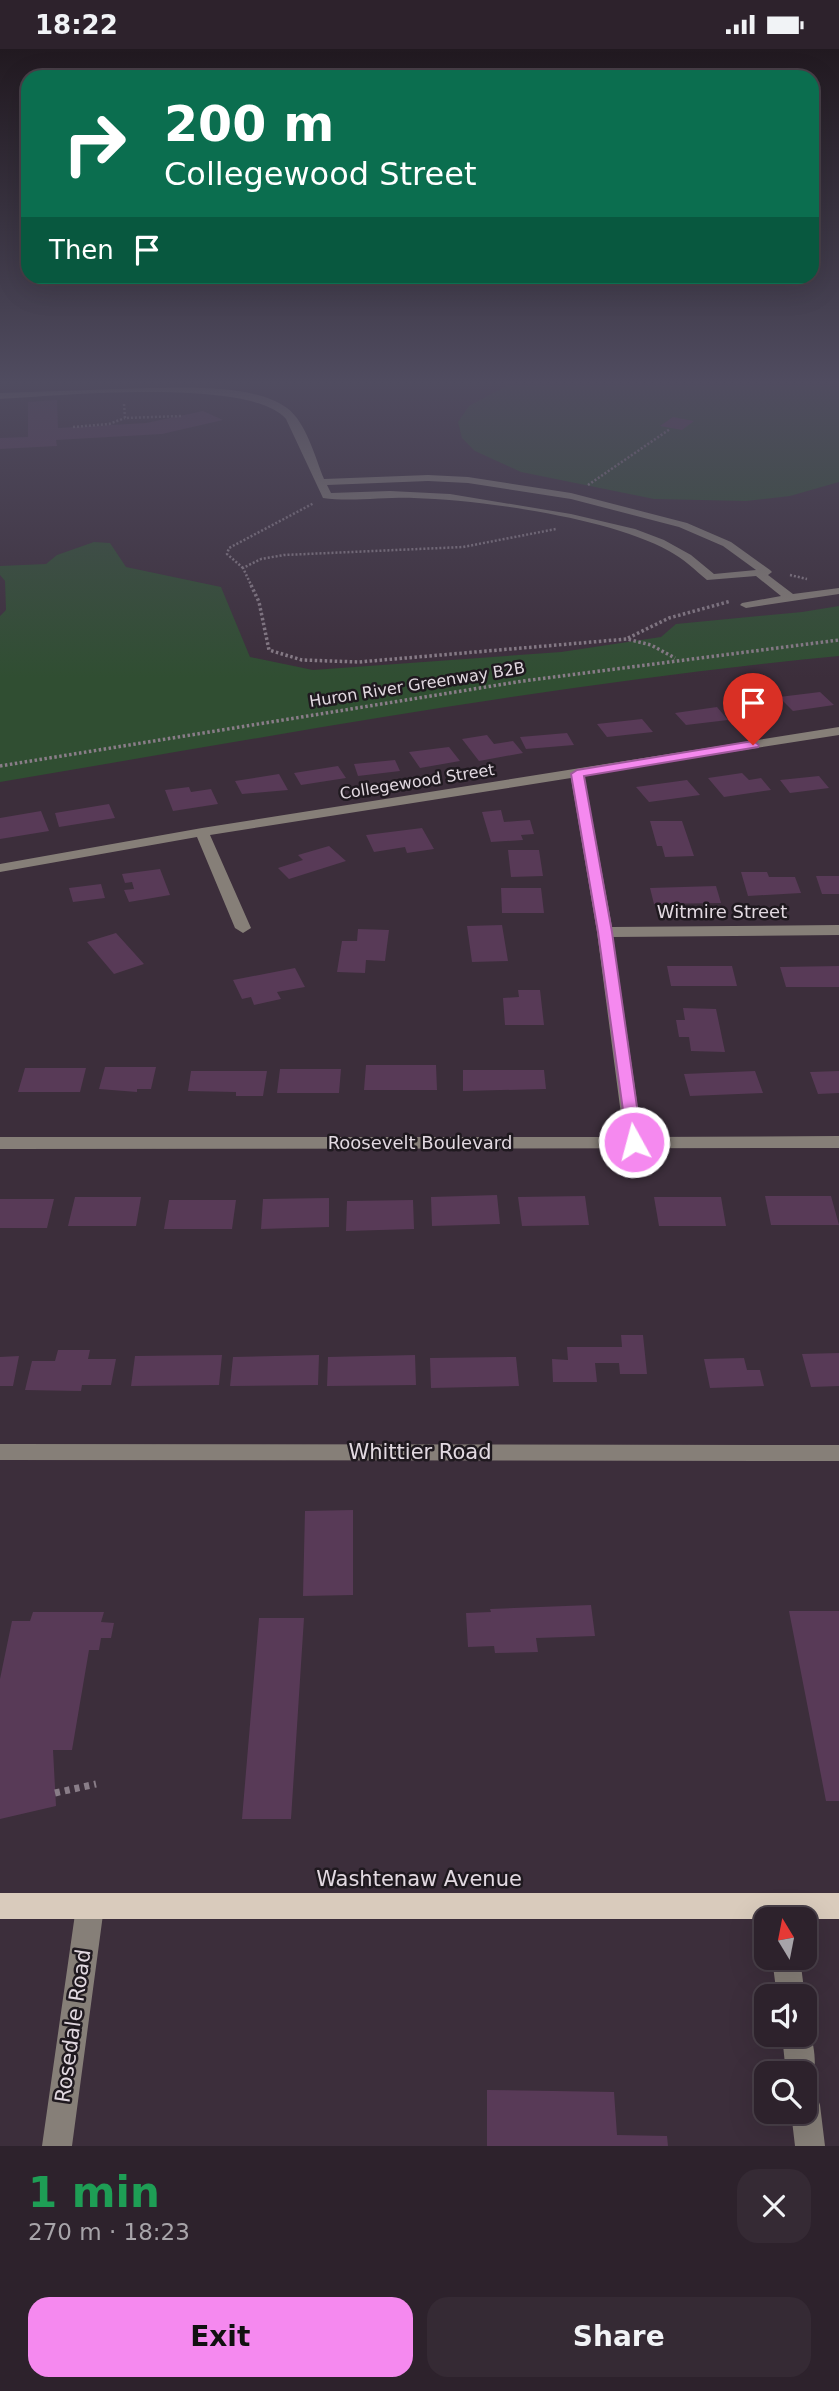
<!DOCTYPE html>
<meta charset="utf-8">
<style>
body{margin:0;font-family:"DejaVu Sans",sans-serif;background:#352a34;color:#f1f3f6;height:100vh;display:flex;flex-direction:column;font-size:26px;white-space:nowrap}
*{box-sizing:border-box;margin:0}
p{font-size:23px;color:#a7a4a9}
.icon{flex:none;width:38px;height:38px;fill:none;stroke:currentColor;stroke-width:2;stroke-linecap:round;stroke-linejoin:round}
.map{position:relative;height:2097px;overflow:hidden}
.details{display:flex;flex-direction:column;background:#2d222c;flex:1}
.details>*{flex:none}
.hud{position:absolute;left:21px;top:21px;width:798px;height:214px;border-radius:21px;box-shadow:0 7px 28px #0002,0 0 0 2px #483f48;background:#0b6e4f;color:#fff;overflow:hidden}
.needle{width:46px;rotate:350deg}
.buttons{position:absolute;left:754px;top:1858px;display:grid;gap:14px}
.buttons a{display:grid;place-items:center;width:63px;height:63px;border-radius:14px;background:#2d222c;box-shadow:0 7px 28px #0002,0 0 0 2px #483f48;font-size:35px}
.pin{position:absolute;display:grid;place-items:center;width:60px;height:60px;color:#fff;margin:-72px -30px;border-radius:50% 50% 50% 0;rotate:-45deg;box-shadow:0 0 7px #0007}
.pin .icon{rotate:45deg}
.me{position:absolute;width:77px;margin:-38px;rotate:353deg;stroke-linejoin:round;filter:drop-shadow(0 0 5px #0008)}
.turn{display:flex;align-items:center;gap:24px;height:147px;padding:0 28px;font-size:32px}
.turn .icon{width:91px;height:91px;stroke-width:2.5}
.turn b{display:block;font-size:49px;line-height:60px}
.then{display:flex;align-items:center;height:66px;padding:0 28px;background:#0003;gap:14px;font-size:26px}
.round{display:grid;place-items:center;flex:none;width:74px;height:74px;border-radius:21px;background:#352a34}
.summary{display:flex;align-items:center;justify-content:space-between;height:119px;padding:0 28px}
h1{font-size:42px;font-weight:700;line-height:52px;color:#1e9e55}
.primary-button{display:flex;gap:14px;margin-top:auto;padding:14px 28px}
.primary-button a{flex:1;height:80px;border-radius:21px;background:#f589ef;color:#111;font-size:28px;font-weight:700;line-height:80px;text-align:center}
.primary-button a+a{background:#352a34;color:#f1f3f6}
.status{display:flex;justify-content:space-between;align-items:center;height:49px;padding:0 35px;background:#2d222c;direction:ltr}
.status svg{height:19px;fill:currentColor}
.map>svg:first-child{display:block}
</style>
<div class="status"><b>18:22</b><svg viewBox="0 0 49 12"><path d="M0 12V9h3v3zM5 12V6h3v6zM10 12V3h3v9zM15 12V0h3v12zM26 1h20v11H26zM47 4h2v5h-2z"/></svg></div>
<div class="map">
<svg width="839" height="2097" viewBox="0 0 839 2097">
<rect width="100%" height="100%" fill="#3c2e3b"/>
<!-- green -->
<path fill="#304e32" d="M508,336H827L839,340V433L790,447L746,452L654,450L521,423L475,402L462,389L458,373L469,357Z
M94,493L110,494L126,518L221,538L250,608L313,621L561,603L661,588L676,575L802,563L839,557V607C557,634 279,686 0,733V567L6,561L5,532L0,526V517L46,515L57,506Z"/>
<!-- building -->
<path fill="#583a57" d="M57,351L58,379L146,374L203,362L223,371L162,385L56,391L57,397L0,400V389L28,388V353Z
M673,368L694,372L682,381L660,377Z
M820,643L834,656L793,662L779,648Z
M751,652L754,655L770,653L779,662L737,668L725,656Z
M717,658L728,671L686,676L675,664Z
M642,670L653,683L607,688L597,675Z
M567,684L574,696L526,700L520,688Z
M487,686L494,695L513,692L523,704L479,712L462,690Z
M449,698L460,712L420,719L409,703Z
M395,711L400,722L358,727L354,715Z
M338,717L346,729L301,736L294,724Z
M742,724L749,731L761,729L771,741L724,748L708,729Z
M279,725L288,741L242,745L235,732Z
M819,727L829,739L790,744L780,731Z
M687,731L700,746L649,753L636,738Z
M189,738L191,743L211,740L218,755L173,762L165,741Z
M109,755L115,769L59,778L55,764Z
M501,761L504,773L530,771L534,785L521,786L523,791L491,793L482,763Z
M41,762L49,782L0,790V769Z
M650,772H682L694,807L665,808L662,797H657Z
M422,779L434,800L407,804L405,798L374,803L366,786Z
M329,797L346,812L289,830L278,819L303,811L298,806Z
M508,801H539L543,827L511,828Z
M160,820L170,846L129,853L124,841L134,840L132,833L125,834L122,825Z
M741,823H767L769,828H795L801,844L748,847Z
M816,827H839V845H822Z
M101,835L105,849L73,853L69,839Z
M716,837L721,854L654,855L650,839Z
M501,839H541L544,864H502Z
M502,876L508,912L472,913L467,877Z
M358,880L389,881L385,912L366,911L365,924L337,923L342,892H357Z
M116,884L144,915L114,925L87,893Z
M667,917H732L737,937H671Z
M839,917V938H786L780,918Z
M295,919L305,938L277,943L281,950L254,956L251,948L242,950L233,931Z
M518,941H540L544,976H505L503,949L519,948Z
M683,959L716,960L725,1003L691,1002L689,988H679L676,971H685Z
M366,1016H436L437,1041H364Z
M105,1018H156L151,1040H137V1043L99,1040Z
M25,1019H86L80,1043H18Z
M280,1020H341L339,1044H277Z
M463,1021H544L546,1040L463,1042Z
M191,1022H267L263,1047H236V1043L188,1042Z
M755,1022L763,1044L690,1047L684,1025Z
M839,1022V1044L818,1045L810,1023Z
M497,1146L500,1175L432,1177L431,1148Z
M585,1147L589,1176L522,1177L518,1148Z
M765,1147H831L839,1176H771Z
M75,1148H141L136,1177H68Z
M654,1148H721L726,1177H659Z
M329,1149V1178L261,1180L263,1150Z
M0,1150H54L47,1179H0Z
M169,1151H236L232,1180H164Z
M413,1151L414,1180L346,1182L347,1152Z
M621,1286H643L647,1325H620L619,1314H595L597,1333H553L552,1310L568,1311L567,1298H622Z
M58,1301H90L88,1310H116L111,1336H82L81,1342L25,1341L32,1312H55Z
M839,1304V1337L811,1338L802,1305Z
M222,1306L219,1336L131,1337L135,1307Z
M319,1306L318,1336L230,1337L233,1308Z
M415,1306L416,1336L327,1337L328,1308Z
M19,1307L13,1337H0V1308Z
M516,1308L519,1337L431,1339L430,1309Z
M744,1309L747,1321H760L764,1337L710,1339L704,1310Z
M353,1461V1546L303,1547L305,1462Z
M591,1556L595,1587L536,1589L538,1603L495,1604L494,1597L468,1598L466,1564L491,1563L490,1560Z
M789,1562H839V1752H826Z
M33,1563H104L101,1573L114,1574L111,1589H101L99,1601H89L72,1701H53L56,1757L0,1770V1630L12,1572H30Z
M259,1569H304L291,1770H242Z
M487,2041L614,2043L617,2086L667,2087L668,2097H487Z"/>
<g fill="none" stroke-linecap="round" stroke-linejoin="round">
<!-- path-far2 -->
<path stroke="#897d88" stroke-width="2.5" stroke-dasharray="2 2" stroke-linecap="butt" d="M124,355L125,369L181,367
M73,378L109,375L125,369
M588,436L670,380
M243,519L227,505L229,499L314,454
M790,526L807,530
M252,538L243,519L261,510L284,506L463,498L556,480"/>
<!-- path-far1 -->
<path stroke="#897d88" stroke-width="3.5" stroke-dasharray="2.5 2.5" stroke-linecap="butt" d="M251,536L259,553L269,601L302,611L359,613L627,590L651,596L675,609
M628,589L669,569L731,552
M0,717L523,632L839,591"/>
<!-- path -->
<path stroke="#897d88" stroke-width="7" stroke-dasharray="5 5" stroke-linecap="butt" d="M55,1744L96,1735"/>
<!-- minor -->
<path fill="#867f78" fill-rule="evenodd" d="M149,339C187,339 255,335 287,359C306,373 315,408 324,430L428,426L468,428L571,444L687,474L731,493L770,521L772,523L768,526L793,545L839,539V545L746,559L740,556L742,554L781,547L756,527L707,531C695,521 684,510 669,502C610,469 482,451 414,449C386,448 349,453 323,449L286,370C251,328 56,347 0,350V344ZM428,432L468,434L571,450L679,478L723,497L756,521L714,525L691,506L664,491L635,480L571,465L450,445L390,442L331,444L327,436Z
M839,678V686L584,726L612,878L839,876V886L613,888L642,1088L839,1087V1099L0,1100V1088H624L597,883L571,729L210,786L251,879L243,884L235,879L197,788L0,823V815L202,779Z
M0,1395L839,1396V1412L0,1411Z
M90,1845L100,1849L104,1858L72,2097H42L76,1858L80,1849Z
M772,1909H800L805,1948V1949L777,1948Z
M805,1975C815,1990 818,2019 811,2035L805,2038V2025H786L782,1986H805Z
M805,2041L816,2045L820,2056L825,2097H795L791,2063H805Z"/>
<!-- major -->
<path fill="#d9cbbc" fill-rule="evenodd" d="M0,1844H839V1870H0Z"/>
</g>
<!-- sky -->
<linearGradient id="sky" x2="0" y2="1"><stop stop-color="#211920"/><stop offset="0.53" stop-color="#504c60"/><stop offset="1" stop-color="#504c60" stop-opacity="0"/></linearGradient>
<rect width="839" height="629" fill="url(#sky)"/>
<!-- route -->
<path fill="#f589ef" stroke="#9f599b" stroke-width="2" d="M753,692L759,696L758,698L584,727L612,883L642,1093L634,1098L628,1097L598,883L571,725L577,721Z"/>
<g text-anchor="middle" stroke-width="5" stroke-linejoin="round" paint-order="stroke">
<!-- far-street labels -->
<g font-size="16" fill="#e2d9e1" stroke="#1f191f">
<text transform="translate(417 635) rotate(-9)" y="6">Huron River Greenway B2B</text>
<text transform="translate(417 732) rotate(-9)" y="6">Collegewood Street</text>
</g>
<!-- street labels -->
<g font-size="18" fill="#e2d9e1" stroke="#1f191f">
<text x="722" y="869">Witmire Street</text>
<text x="420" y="1100">Roosevelt Boulevard</text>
</g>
<!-- near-street labels -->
<g font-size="21" fill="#e2d9e1" stroke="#1f191f">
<text x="420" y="1410">Whittier Road</text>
<text x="419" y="1837">Washtenaw Avenue</text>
<text transform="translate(73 1977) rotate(-82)" y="7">Rosedale Road</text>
</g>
</g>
</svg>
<div class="buttons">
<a><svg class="needle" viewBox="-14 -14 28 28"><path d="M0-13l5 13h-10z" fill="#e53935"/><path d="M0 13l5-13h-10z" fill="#a7a4a9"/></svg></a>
<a><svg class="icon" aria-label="sound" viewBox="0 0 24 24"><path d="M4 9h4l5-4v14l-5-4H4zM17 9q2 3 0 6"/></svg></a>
<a><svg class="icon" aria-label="search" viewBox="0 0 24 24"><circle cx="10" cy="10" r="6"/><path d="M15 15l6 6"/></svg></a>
</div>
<div class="pin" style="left:753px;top:696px;background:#d93025"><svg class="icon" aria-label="arrive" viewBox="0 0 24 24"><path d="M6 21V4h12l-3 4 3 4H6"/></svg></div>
<svg class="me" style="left:634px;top:1093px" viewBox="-20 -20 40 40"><circle r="17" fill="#f589ef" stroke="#fff" stroke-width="3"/><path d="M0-11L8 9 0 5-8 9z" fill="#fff"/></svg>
<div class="hud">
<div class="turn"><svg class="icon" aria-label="right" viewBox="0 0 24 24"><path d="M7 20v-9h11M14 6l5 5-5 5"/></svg><div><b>200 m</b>Collegewood Street</div></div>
<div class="then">Then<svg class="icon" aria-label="arrive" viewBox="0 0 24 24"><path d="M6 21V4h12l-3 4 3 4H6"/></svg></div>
</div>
</div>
<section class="details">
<div class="summary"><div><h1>1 min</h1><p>270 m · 18:23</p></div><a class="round"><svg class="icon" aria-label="close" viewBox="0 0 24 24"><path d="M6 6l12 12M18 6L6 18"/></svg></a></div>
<div class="primary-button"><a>Exit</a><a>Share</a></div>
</section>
